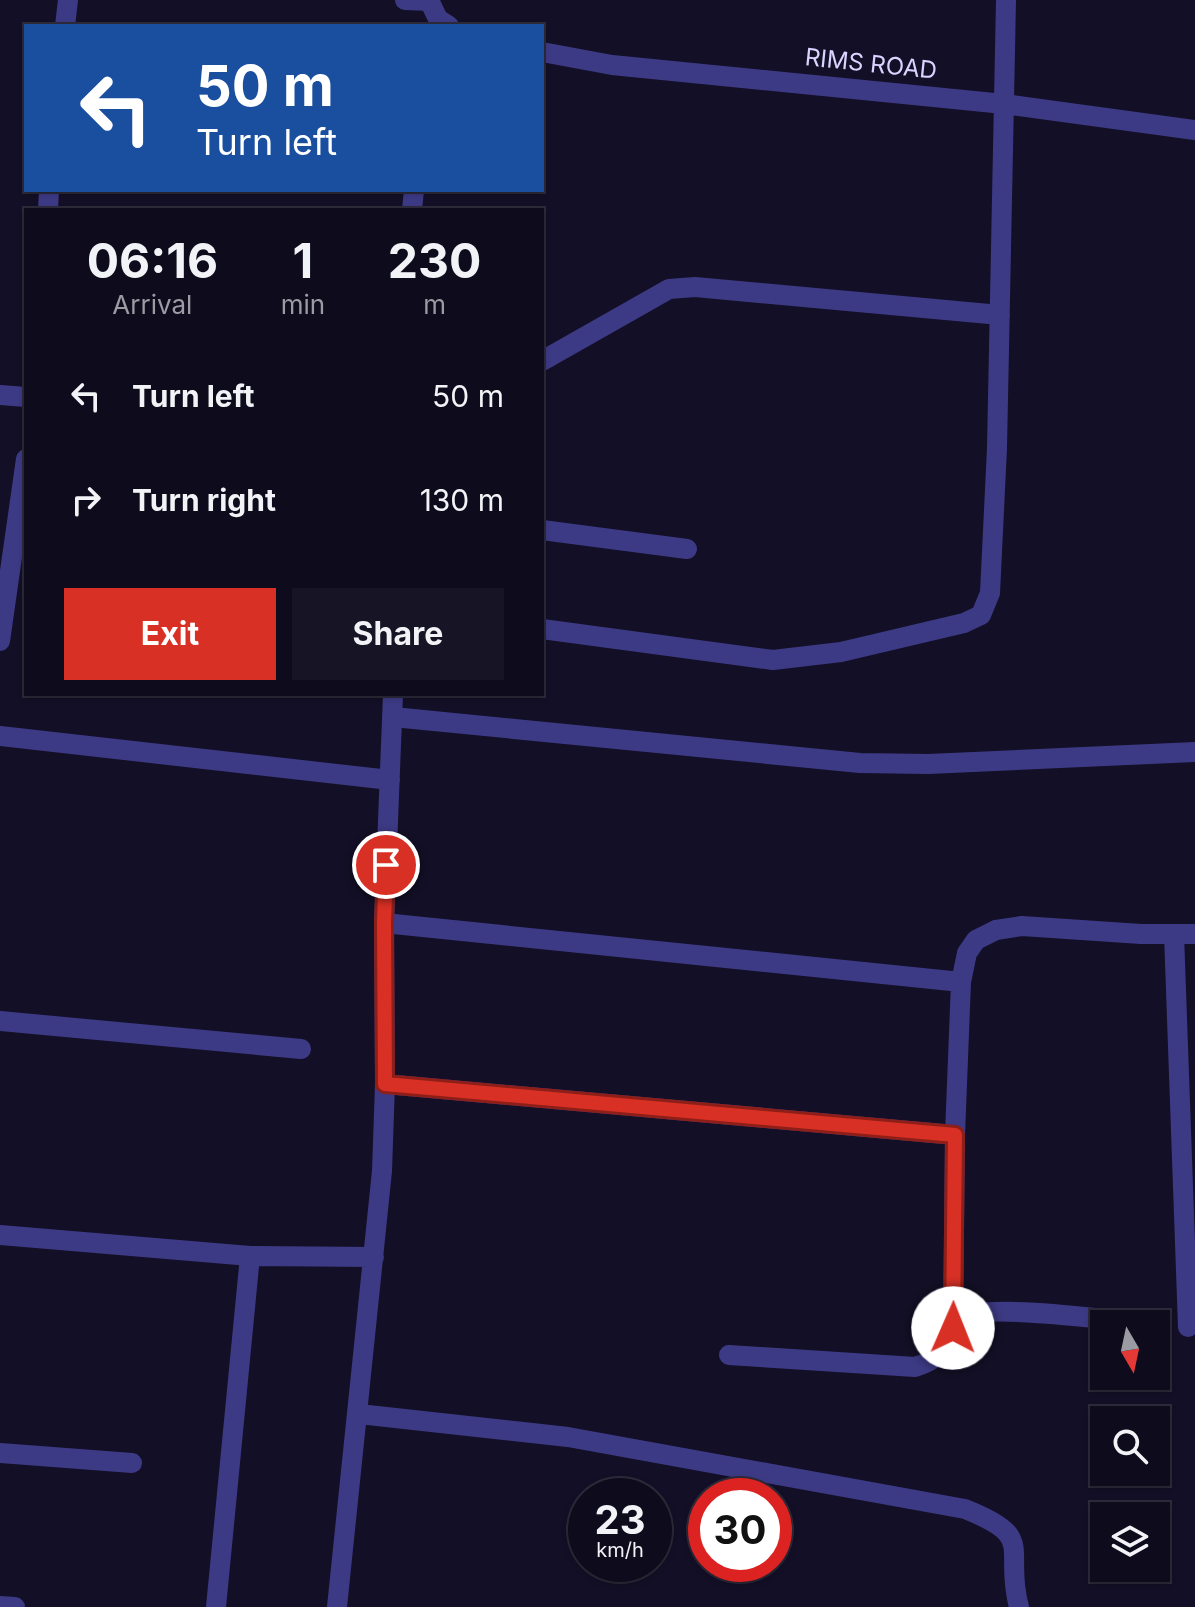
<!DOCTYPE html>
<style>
body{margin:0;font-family:Inter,sans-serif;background:#171425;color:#f1f3f6;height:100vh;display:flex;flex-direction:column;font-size:30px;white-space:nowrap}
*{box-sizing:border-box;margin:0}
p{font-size:26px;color:#9b9ba3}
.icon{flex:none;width:44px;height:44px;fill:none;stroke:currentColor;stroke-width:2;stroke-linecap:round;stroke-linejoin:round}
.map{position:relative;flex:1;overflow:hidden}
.sheet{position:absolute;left:24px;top:208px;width:520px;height:488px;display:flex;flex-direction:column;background:#0e0b1c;border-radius:0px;box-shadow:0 2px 6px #0004,0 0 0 2px #2e2b3b}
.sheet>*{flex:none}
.guide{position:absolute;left:24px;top:24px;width:520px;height:168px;border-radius:0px;box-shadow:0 2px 6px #0004,0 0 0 2px #2e2b3b;background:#1a4fa0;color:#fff;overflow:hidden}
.needle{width:52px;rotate:171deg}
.tools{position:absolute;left:1090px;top:1310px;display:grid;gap:16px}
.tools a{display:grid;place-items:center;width:80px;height:80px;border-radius:0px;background:#0e0b1c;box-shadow:0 2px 6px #0004,0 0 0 2px #2e2b3b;font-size:40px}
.speed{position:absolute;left:568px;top:1478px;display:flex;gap:16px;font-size:40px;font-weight:700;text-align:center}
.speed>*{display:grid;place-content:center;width:104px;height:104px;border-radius:50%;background:#0e0b1c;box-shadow:0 2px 6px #0004,0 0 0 2px #2e2b3b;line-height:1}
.speed small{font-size:20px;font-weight:400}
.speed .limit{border:12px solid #d22;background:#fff;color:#111}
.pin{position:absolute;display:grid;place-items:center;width:68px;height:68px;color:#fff;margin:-34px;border:4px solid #fff;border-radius:50%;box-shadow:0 2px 8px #0007}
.me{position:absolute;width:88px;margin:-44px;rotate:1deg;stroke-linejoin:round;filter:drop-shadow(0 0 6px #0008)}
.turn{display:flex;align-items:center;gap:28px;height:168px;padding:0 40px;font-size:36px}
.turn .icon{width:104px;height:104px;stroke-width:2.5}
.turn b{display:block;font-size:56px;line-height:68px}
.eta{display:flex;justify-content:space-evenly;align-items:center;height:136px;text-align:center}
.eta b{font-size:48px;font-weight:700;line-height:56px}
.primary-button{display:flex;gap:16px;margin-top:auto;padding:16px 40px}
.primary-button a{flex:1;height:92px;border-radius:0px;background:#d93025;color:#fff;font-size:32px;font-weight:700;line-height:92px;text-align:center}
.primary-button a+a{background:#171425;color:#f1f3f6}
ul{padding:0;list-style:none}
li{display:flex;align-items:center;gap:24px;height:104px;padding:0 40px}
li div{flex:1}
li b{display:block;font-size:30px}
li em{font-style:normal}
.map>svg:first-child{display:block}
</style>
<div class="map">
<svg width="1195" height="1607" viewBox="0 0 1195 1607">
<rect width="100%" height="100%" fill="#130f26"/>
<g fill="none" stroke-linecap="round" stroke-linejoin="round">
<!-- minor -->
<path stroke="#3d3a85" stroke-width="20" d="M405,0L430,1
M429,0L438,19L449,26
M65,26L68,0
M542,52L612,65L1004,104L1195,130
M48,210L49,190
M412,210L414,190
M542,361L669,289L695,287L1000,315
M0,395L26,397
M542,530L687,549
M542,629L773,660L841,652L964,623L981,615L990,593L997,448L1006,0
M0,641L26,459
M393,717L860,763L928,764L1195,752
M0,736L390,780
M384,923L961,982
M1174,934L1188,1327
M0,1021L301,1049
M385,1084L955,1135
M0,1235L250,1256L374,1257
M953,1328L955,1135L961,982L967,953L976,940L996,930L1022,926L1141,934H1195
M729,1355L915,1367C958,1353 938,1335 965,1317C985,1303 1119,1321 1151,1324
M359,1414L568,1437L965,1509C1038,1538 1003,1547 1019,1607
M0,1453L132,1463
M0,1606L15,1607
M216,1607L250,1256
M337,1607L382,1171L385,1084L384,923L393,694"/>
</g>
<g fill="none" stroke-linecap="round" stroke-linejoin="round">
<!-- route casing -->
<g stroke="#8d1f18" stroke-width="20">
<path id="route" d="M386,865L384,923L385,1084L955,1135L953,1328"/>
</g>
<!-- route -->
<use href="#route" stroke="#d93025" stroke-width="14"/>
</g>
<g text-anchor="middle" stroke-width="8" stroke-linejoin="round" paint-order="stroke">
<!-- street labels -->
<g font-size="24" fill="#d9d4ff" stroke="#130f26">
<text transform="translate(871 64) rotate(6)" y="8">RIMS ROAD</text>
</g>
</g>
</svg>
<div class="tools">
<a><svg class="needle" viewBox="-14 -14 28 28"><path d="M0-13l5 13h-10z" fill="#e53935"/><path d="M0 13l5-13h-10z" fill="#9b9ba3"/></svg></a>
<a><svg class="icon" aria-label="search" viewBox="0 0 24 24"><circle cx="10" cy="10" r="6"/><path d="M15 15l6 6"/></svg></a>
<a><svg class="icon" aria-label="layers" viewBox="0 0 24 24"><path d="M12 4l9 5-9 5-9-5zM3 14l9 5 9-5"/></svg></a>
</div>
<div class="speed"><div>23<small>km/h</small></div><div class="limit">30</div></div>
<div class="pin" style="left:386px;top:865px;background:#d93025"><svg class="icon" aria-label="arrive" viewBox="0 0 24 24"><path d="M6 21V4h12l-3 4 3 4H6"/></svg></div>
<svg class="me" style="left:953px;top:1328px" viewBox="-20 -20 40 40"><circle r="19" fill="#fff"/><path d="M0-13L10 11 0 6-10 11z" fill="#d93025"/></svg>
<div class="guide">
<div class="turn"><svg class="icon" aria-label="left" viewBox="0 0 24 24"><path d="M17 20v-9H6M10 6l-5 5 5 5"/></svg><div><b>50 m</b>Turn left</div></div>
</div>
<section class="sheet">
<div class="eta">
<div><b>06:16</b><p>Arrival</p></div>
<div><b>1</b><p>min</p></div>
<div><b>230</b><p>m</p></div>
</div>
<ul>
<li><svg class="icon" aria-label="left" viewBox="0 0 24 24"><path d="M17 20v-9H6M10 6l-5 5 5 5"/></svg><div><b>Turn left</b></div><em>50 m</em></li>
<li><svg class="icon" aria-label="right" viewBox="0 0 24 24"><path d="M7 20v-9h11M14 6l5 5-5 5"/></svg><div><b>Turn right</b></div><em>130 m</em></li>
</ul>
<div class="primary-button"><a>Exit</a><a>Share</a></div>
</section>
</div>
